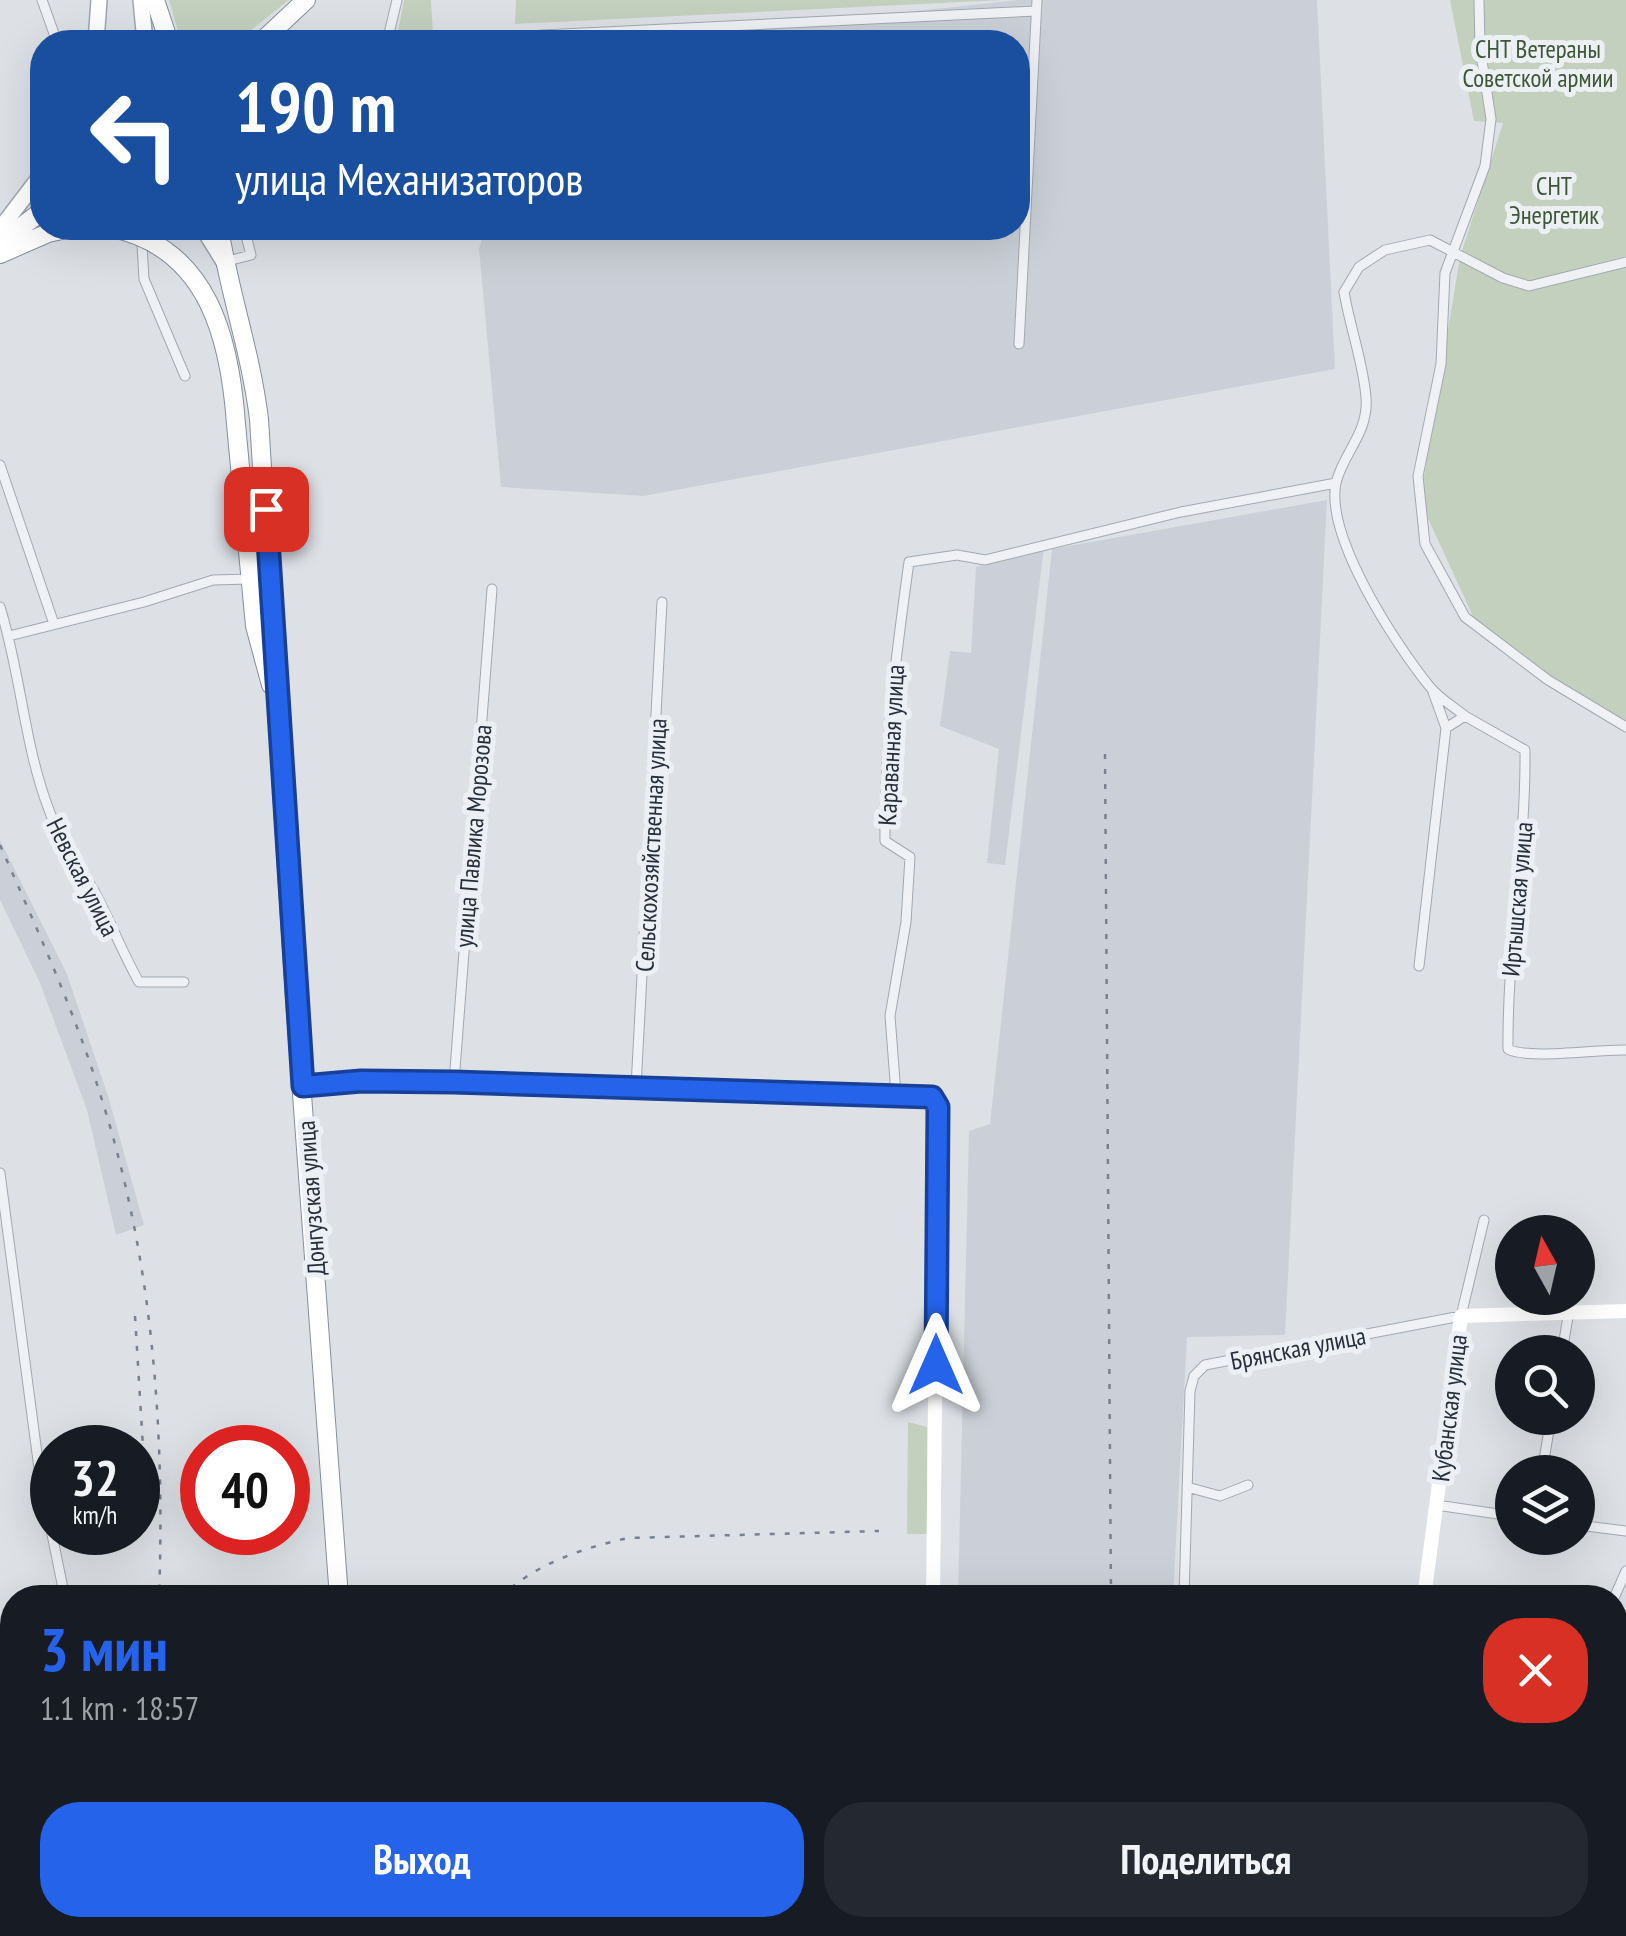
<!DOCTYPE html>
<html lang="ru">
<meta charset="utf-8">
<style>
body{margin:0;font-family:"PT Sans Narrow",sans-serif;background:#242831;color:#f1f3f6;height:100vh;display:flex;flex-direction:column;font-size:38px;white-space:nowrap}
*{box-sizing:border-box;margin:0}
p{font-size:32px;color:#9ea1a6}
.icon{flex:none;width:55px;height:55px;fill:none;stroke:currentColor;stroke-width:2;stroke-linecap:round;stroke-linejoin:round}
.map{position:relative;flex:1;overflow:hidden}
.side{position:absolute;left:0px;top:1585px;width:1628px;height:352px;display:flex;flex-direction:column;background:#171b24;border-radius:40px 40px 0 0;box-shadow:0 10px 40px #0002}
.side>*{flex:none}
.banner{position:absolute;left:30px;top:30px;width:1000px;height:210px;border-radius:40px;box-shadow:0 10px 40px #0002;background:#1a4fa0;color:#fff;overflow:hidden}
.needle{width:65px;rotate:352deg}
.tools{position:absolute;left:1495px;top:1215px;display:grid;gap:20px}
.tools a{display:grid;place-items:center;width:100px;height:100px;border-radius:50%;background:#171b24;box-shadow:0 10px 40px #0002;font-size:50px}
.speed{position:absolute;left:30px;top:1425px;display:flex;gap:20px;font-size:50px;font-weight:700;text-align:center}
.speed>*{display:grid;place-content:center;width:130px;height:130px;border-radius:50%;background:#171b24;box-shadow:0 10px 40px #0002;line-height:1}
.speed small{font-size:25px;font-weight:400}
.speed .limit{border:15px solid #d22;background:#fff;color:#111}
.pin{position:absolute;display:grid;place-items:center;width:85px;height:85px;color:#fff;margin:-42px;border-radius:20px;box-shadow:0 5px 15px #0006}
.me{position:absolute;width:110px;margin:-55px;rotate:0deg;stroke-linejoin:round;filter:drop-shadow(0 0 8px #0008)}
.turn{display:flex;align-items:center;gap:35px;height:210px;padding:0 40px;font-size:45px}
.turn .icon{width:130px;height:130px;stroke-width:2.5}
.turn b{display:block;font-size:70px;line-height:85px}
.round{display:grid;place-items:center;flex:none;width:105px;height:105px;border-radius:40px;background:#242831}
.head{display:flex;align-items:center;justify-content:space-between;height:170px;padding:0 40px}
h1{font-size:60px;font-weight:600;line-height:75px;color:#2563eb}
.button{display:flex;gap:20px;margin-top:auto;padding:20px 40px}
.button a{flex:1;height:115px;border-radius:40px;background:#2563eb;color:#fff;font-size:40px;font-weight:600;line-height:115px;text-align:center}
.button a+a{background:#242831;color:#f1f3f6}
.map>svg:first-child{display:block}
</style>
<div class="map">
<svg width="1626" height="1936" viewBox="0 0 1626 1936">
<rect width="100%" height="100%" fill="#dde1e6"/>
<!-- built -->
<path fill="#cbd0d8" d="M1018,0H1317L1335,369L643,496L501,487L479,249L485,228H1018V42H629Z
M1327,500L1285,1335L1187,1337L1173,1597H958L969,1131L990,1124L1052,549Z
M1044,547L1005,865L987,863L999,749L940,726L950,651L971,653L976,567Z
M0,840L67,974L109,1099L144,1225L116,1235L87,1110L40,983L0,900Z
M377,1925H1242L1260,1936H374Z"/>
<!-- green -->
<path fill="#c3d0be" d="M169,0H289L236,42H181Z
M404,0H431L433,33L397,37Z
M516,0H1003L515,24Z
M1450,0H1626V256L1523,283L1626,259V726L1478,627L1420,501L1460,257L1503,123L1474,121Z
M908,1422L927,1427V1534H907Z"/>
<g fill="none" stroke-linecap="round" stroke-linejoin="round">
<!-- street casing -->
<g stroke="#a3a8b0" stroke-width="11">
<path id="street" d="M42,0L57,42
M1479,0L1480,48L1491,119L1485,166L1445,273L1441,364L1418,476L1425,544L1465,617L1548,680L1626,727
M387,42L397,0
M488,42L542,35L1036,11
M141,228L144,279L185,376
M224,262L251,255L244,228
M1019,344L1037,0
M0,465L54,624
M0,607C21,674 24,745 49,810C60,841 78,864 94,891C110,920 122,952 139,982H184
M9,636L144,602L213,580L250,579
M1465,716C1454,707 1439,698 1430,687C1396,645 1325,537 1336,483C1343,453 1369,433 1366,397C1363,362 1350,327 1344,292L1359,267L1385,250L1430,240L1503,278L1529,286L1626,262
M1446,728L1465,716L1525,750C1526,850 1507,949 1508,1049C1527,1060 1598,1049 1626,1050
M1419,966L1446,728L1433,692
M454,1082L492,589
M636,1087L662,602
M896,1094L890,1016L906,922L910,857L885,841C884,747 896,655 909,562L957,555L985,560L1181,512L1336,483
M0,1173L40,1476L65,1598
M1562,1352L1569,1311
M1542,1472L1551,1418
M1187,1487L1220,1496L1248,1485
M1436,1505L1512,1516
M1578,1525L1626,1531
M1184,1598L1190,1391L1194,1376L1205,1365L1461,1316L1484,1220
M1614,1598L1626,1571
M1615,1728V1784
M0,1771L12,1766
M1472,1936L1475,1925
M1584,1936L1586,1925"/>
</g>
<!-- primary casing -->
<g stroke="#9da6b1" stroke-width="18">
<path id="primary" d="M141,0L145,42
M96,42L99,0
M203,228L224,262
M0,229L42,174"/>
</g>
<!-- highway casing -->
<g stroke="#858f9c" stroke-width="20">
<path id="highway" d="M155,0L169,42
M261,42L306,0
M219,228C229,292 251,353 259,419L295,999L339,1598
M0,243L42,211
M0,254L48,233L71,228
M236,424L255,626L271,685
M332,1936L333,1925"/>
</g>
<!-- street -->
<use href="#street" stroke="#eff1f5" stroke-width="9"/>
<!-- secondary -->
<path stroke="#fff" stroke-width="14" d="M303,1086L361,1081L454,1082L932,1097L938,1107V1117L933,1598
M1424,1598L1461,1316L1626,1311
M1279,1925L1296,1936
M1381,1936L1382,1925"/>
<!-- primary -->
<use href="#primary" stroke="#fff" stroke-width="15"/>
<!-- highway -->
<use href="#highway" stroke="#fff" stroke-width="18"/>
<!-- rail -->
<path stroke="#77818f" stroke-width="2.5" stroke-dasharray="5 10" stroke-linecap="butt" d="M1105,754L1111,1598
M0,845C37,929 75,1012 102,1100C153,1261 165,1430 159,1598
M135,1316L146,1496
M500,1598C534,1564 583,1548 628,1538L879,1531
M148,1936V1925
M361,1936L363,1925
M1099,1936L1100,1925"/>
<!-- highway-bridge casing -->
<g stroke="#858f9c" stroke-width="20" stroke-linecap="butt">
<path id="highway-bridge" d="M112,228C209,248 230,340 236,424"/>
</g>
<!-- highway-bridge -->
<use href="#highway-bridge" stroke="#fff" stroke-width="18"/>
</g>
<g fill="none" stroke-linecap="round" stroke-linejoin="round">
<!-- route casing -->
<g stroke="#184099" stroke-width="25">
<path id="route" d="M266,509L303,1086L361,1081L454,1082L932,1097L938,1107L936,1365"/>
</g>
<!-- route -->
<use href="#route" stroke="#2563eb" stroke-width="18"/>
</g>
<g text-anchor="middle" stroke-width="10" stroke-linejoin="round" paint-order="stroke">
<!-- park labels -->
<g font-size="25" fill="#3d5735" stroke="#ecf0f4">
<text x="1538" y="58">СНТ Ветераны<tspan x="1538" dy="29">Советской армии</tspan></text>
<text x="1554" y="195">СНТ<tspan x="1554" dy="29">Энергетик</tspan></text>
</g>
<!-- street labels -->
<g font-size="25" fill="#272f3c" stroke="#ecf0f4">
<text transform="translate(891 745) rotate(-87)" y="9">Караванная улица</text>
<text transform="translate(473 836) rotate(-85)" y="9">улица Павлика Морозова</text>
<text transform="translate(651 845) rotate(-87)" y="9">Сельскохозяйственная улица</text>
<text transform="translate(83 877) rotate(63)" y="9">Невская улица</text>
<text transform="translate(1517 899) rotate(-85)" y="9">Иртышская улица</text>
<text transform="translate(311 1198) rotate(-94)" y="9">Донгузская улица</text>
<text transform="translate(1298 1348) rotate(-11)" y="9">Брянская улица</text>
<text transform="translate(1449 1408) rotate(-83)" y="9">Кубанская улица</text>
</g>
</g>
</svg>
<div class="tools">
<a><svg class="needle" viewBox="-14 -14 28 28"><path d="M0-13l5 13h-10z" fill="#e53935"/><path d="M0 13l5-13h-10z" fill="#9ea1a6"/></svg></a>
<a><svg class="icon" aria-label="search" viewBox="0 0 24 24"><circle cx="10" cy="10" r="6"/><path d="M15 15l6 6"/></svg></a>
<a><svg class="icon" aria-label="layers" viewBox="0 0 24 24"><path d="M12 4l9 5-9 5-9-5zM3 14l9 5 9-5"/></svg></a>
</div>
<div class="speed"><div>32<small>km/h</small></div><div class="limit">40</div></div>
<div class="pin" style="left:266px;top:509px;background:#d93025"><svg class="icon" aria-label="arrive" viewBox="0 0 24 24"><path d="M6 21V4h12l-3 4 3 4H6"/></svg></div>
<svg class="me" style="left:936px;top:1365px" viewBox="-20 -20 40 40"><path d="M0-17L14 15 0 8-14 15z" fill="#2563eb" stroke="#fff" stroke-width="4"/></svg>
<div class="banner">
<div class="turn"><svg class="icon" aria-label="left" viewBox="0 0 24 24"><path d="M17 20v-9H6M10 6l-5 5 5 5"/></svg><div><b>190 m</b>улица Механизаторов</div></div>
</div>
<section class="side">
<div class="head"><div><h1>3 мин</h1><p>1.1 km · 18:57</p></div><a class="round" style="background:#d93025;color:#fff"><svg class="icon" aria-label="close" viewBox="0 0 24 24"><path d="M6 6l12 12M18 6L6 18"/></svg></a></div>
<div class="button"><a>Выход</a><a>Поделиться</a></div>
</section>
</div>
